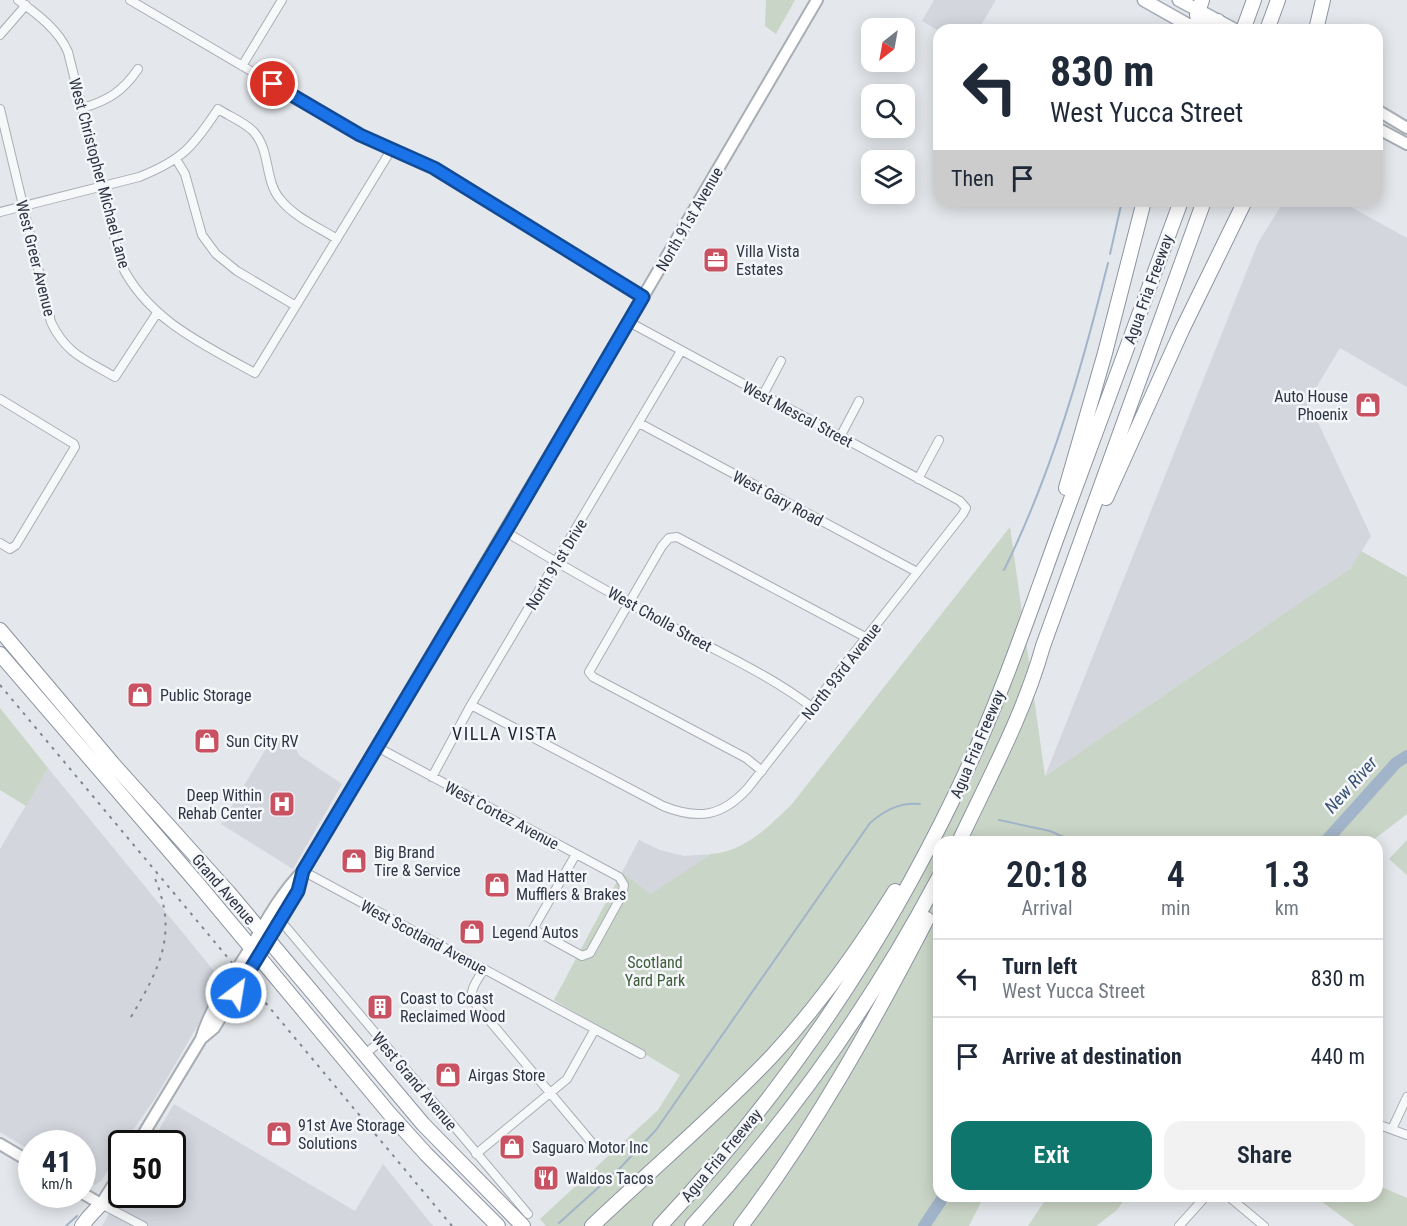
<!DOCTYPE html>
<style>
body{margin:0;font-family:"Roboto Condensed",sans-serif;background:#f2f2f3;color:#1f2937;height:100vh;display:flex;flex-direction:column;font-size:22px;white-space:nowrap}
*{box-sizing:border-box;margin:0}
p{font-size:20px;color:#747a83}
.icon{flex:none;width:33px;height:33px;fill:none;stroke:currentColor;stroke-width:2;stroke-linecap:round;stroke-linejoin:round}
.map{position:relative;flex:1;overflow:hidden}
.panel{position:absolute;left:933px;top:836px;width:450px;height:366px;display:flex;flex-direction:column;background:#fff;border-radius:18px;box-shadow:0 3px 15px #0003}
.panel>*{flex:none}
.top-card{position:absolute;left:933px;top:24px;width:450px;height:183px;border-radius:18px;box-shadow:0 3px 15px #0003;background:#fff;color:#1f2937;overflow:hidden}
.needle{width:39px;rotate:211deg}
.fabs{position:absolute;left:861px;top:18px;display:grid;gap:12px}
.fabs a{display:grid;place-items:center;width:54px;height:54px;border-radius:12px;background:#fff;box-shadow:0 3px 15px #0003;font-size:30px}
.speed{position:absolute;left:18px;top:1130px;display:flex;gap:12px;font-size:30px;font-weight:700;text-align:center}
.speed>*{display:grid;place-content:center;width:78px;height:78px;border-radius:50%;background:#fff;box-shadow:0 3px 15px #0003;line-height:1}
.speed small{font-size:15px;font-weight:400}
.speed .limit{border:3px solid #111;border-radius:9px;background:#fff;color:#111}
.pin{position:absolute;display:grid;place-items:center;width:51px;height:51px;color:#fff;margin:-26px;border:3px solid #fff;border-radius:50%;box-shadow:0 2px 6px #0007}
.me{position:absolute;width:66px;margin:-33px;rotate:31deg;stroke-linejoin:round;filter:drop-shadow(0 0 4px #0008)}
.turn{display:flex;align-items:center;gap:21px;height:126px;padding:0 18px;font-size:27px}
.turn .icon{width:78px;height:78px;stroke-width:2.5}
.turn b{display:block;font-size:42px;line-height:51px}
.then{display:flex;align-items:center;height:57px;padding:0 18px;background:#0003;gap:12px;font-size:22px}
.eta{display:flex;justify-content:space-evenly;align-items:center;height:102px;text-align:center}
.eta b{font-size:36px;font-weight:600;line-height:42px}
.button{display:flex;gap:12px;margin-top:auto;padding:12px 18px}
.button a{flex:1;height:69px;border-radius:18px;background:#0f766e;color:#fff;font-size:24px;font-weight:600;line-height:69px;text-align:center}
.button a+a{background:#f2f2f3;color:#1f2937}
ul{padding:0;list-style:none}
li{display:flex;align-items:center;gap:18px;height:78px;padding:0 18px;border-top:2px solid #e0e1e3}
li div{flex:1}
li b{display:block;font-size:22px}
li em{font-style:normal}
.map>svg:first-child{display:block}
</style>
<div class="map">
<svg width="1407" height="1226" viewBox="0 0 1407 1226">
<rect width="100%" height="100%" fill="#e4e7eb"/>
<!-- built -->
<path fill="#d3d6dd" d="M934,0H996L978,30L939,31L922,21Z
M1284,201H1354L1351,207L1407,238V387L1340,348L1308,401L1371,536L1351,568L1045,776L1258,243Z
M292,740L299,755L342,784L293,869L221,824L270,742Z
M48,768L223,982L156,1097L124,1143H122L121,1147L102,1180L95,1185L83,1181L82,1143H32L31,1151L0,1132V849Z
M639,840L660,850L684,856L711,854L651,894L622,872Z
M174,1104L355,1211L383,1164L433,1226H102L121,1193L172,1194V1143H151Z"/>
<!-- green -->
<path fill="#c9d5c6" d="M766,0H795L776,34L765,26Z
M1010,527L1045,776L1351,568L1361,551L1407,577V814L1372,841L939,842V1196H984L969,1226H546L540,1219L658,1110L680,1075L554,1000L622,872L651,894L711,854C746,851 768,827 792,804Z
M0,708L48,768L26,806L0,790Z
M1407,840V875L1389,859Z
M1377,1185L1407,1198V1226H1355L1314,1196H1377Z
M1048,1196H1127L1117,1210L1096,1226H1028Z"/>
<g fill="none" stroke-linecap="round" stroke-linejoin="round">
<!-- stream -->
<path stroke="#a2b4c9" stroke-width="2" d="M1110,254L1122,201
M1004,570C1052,473 1082,367 1108,263
M999,820L1050,831L1075,842
M559,1223L620,1168L656,1130L870,823C885,810 900,802 920,804
M66,1226L77,1216"/>
<!-- river -->
<path stroke="#a2b4c9" stroke-width="12" d="M1325,842L1396,763L1407,756
M924,1226L944,1196"/>
<!-- minor casing -->
<g stroke="#a9aeb5" stroke-width="10">
<path id="minor" d="M18,0C37,14 59,30 68,52L121,264C147,319 204,345 255,373L391,150
M130,0L360,135L442,173L643,297
M0,35L26,5
M242,66L282,0
M83,108C109,100 123,91 138,69
M0,109L51,322C66,354 86,360 115,377L157,313
M176,159L185,174L202,235L216,254L237,271L296,306
M0,212L139,177C182,160 193,147 218,109C229,116 244,122 253,131C271,150 264,180 280,199C294,217 318,227 337,239
M763,395L781,361
M0,399L74,444L75,447L16,545L10,549L0,543
M639,423L917,572
M840,437L859,401
M918,479L939,440
M506,532C564,567 622,600 682,632C726,656 773,677 813,708
M471,705L663,806C698,820 722,817 748,788L963,514L966,508L960,501L629,322
M377,747L619,877L624,885L622,895L590,953L582,956L533,929L576,854
M762,771L746,758L593,677L589,672L662,546L669,538L677,537L867,638
M432,777L471,705L681,351
M303,871L641,1054
M280,920L528,1214
M484,969C479,978 468,990 473,1001L593,1144
M365,1054L381,1041
M1377,1124L1407,1135
M1392,1129L1407,1097
M476,1154L567,1079L595,1029
M1228,1196L1264,1226
M101,1204L143,1226
M1179,1226L1206,1196"/>
</g>
<!-- secondary casing -->
<g stroke="#a9aeb5" stroke-width="14">
<path id="secondary" d="M1377,110L1407,128
M1377,128L1407,144
M201,1039L214,1028L245,978L298,891L302,872
M138,1143L201,1039C210,1008 231,979 249,950C265,923 280,894 303,871C476,582 647,291 817,0
M0,1144L32,1163
M82,1193L101,1204L122,1171"/>
</g>
<!-- primary casing -->
<g stroke="#a4abb7" stroke-width="15">
<path id="primary" d="M1144,0L1197,30
M1179,0L1235,30"/>
</g>
<!-- trunk casing -->
<g stroke="#8c94a1" stroke-width="16">
<path id="trunk" d="M0,630L113,764L229,893L423,1124L523,1226
M0,654L198,884L389,1113L426,1154L498,1226"/>
</g>
<!-- motorway casing -->
<g stroke="#8c94a1" stroke-width="16">
<path id="motorway" d="M1202,0L1197,15L1204,30
M1190,30L1195,24L1218,21
M1243,30L1254,0
M1267,30L1278,0
M1316,30L1323,0
M1066,488L1105,353L1144,201
M1106,498L1182,330L1245,201
M959,842C989,778 1024,714 1043,646L1204,201
M82,1226L88,1218L101,1204
M592,1226C652,1169 715,1116 772,1056C819,1005 859,949 895,891
M660,1226C780,1098 879,953 955,795C995,713 1025,626 1056,540C1098,427 1139,314 1181,201
M692,1226C789,1120 872,1004 939,877
M741,1226C813,1131 872,1025 927,919"/>
</g>
<!-- minor -->
<use href="#minor" stroke="#f7f8fa" stroke-width="8"/>
<!-- secondary -->
<use href="#secondary" stroke="#fff" stroke-width="10"/>
<!-- primary -->
<use href="#primary" stroke="#fff" stroke-width="12"/>
<!-- trunk -->
<use href="#trunk" stroke="#fff" stroke-width="14"/>
<!-- motorway -->
<use href="#motorway" stroke="#fff" stroke-width="14"/>
<!-- rail -->
<path stroke="#7e8694" stroke-width="2" stroke-dasharray="3 6" stroke-linecap="butt" d="M0,685L452,1226
M131,1017C161,966 179,932 153,874"/>
</g>
<g fill="none" stroke-linecap="round" stroke-linejoin="round">
<!-- route casing -->
<g stroke="#114b97" stroke-width="15">
<path id="route" d="M236,993L298,891L303,871L512,521L643,297L434,168L360,135L273,84"/>
</g>
<!-- route -->
<use href="#route" stroke="#1a73e8" stroke-width="10"/>
</g>
<!-- icons -->
<defs>
<g id="office-square" transform="scale(1.35)"><rect x="-9" y="-9" width="18" height="18" rx="4" fill="#c85261" stroke="#f4f6f9"/><path d="M-6-3h4V-5.5h4V-3h4V5H-6ZM-1-4.5V-3h2v-1.5ZM-6 0V1H6V0Z" fill="#fff"/></g>
<g id="shop-square" transform="scale(1.35)"><rect x="-9" y="-9" width="18" height="18" rx="4" fill="#c85261" stroke="#f4f6f9"/><path d="M-5-2.5h2.3a2.7 3.5 0 0 1 5.4 0H5L5.5 6h-11ZM-1.5-2.5h3a1.5 2.3 0 0 0-3 0Z" fill="#fff"/></g>
<g id="hospital-square" transform="scale(1.35)"><rect x="-9" y="-9" width="18" height="18" rx="4" fill="#c85261" stroke="#f4f6f9"/><path d="M-5-5h3v3.5h4V-5h3V5h-3V1.5h-4V5h-3Z" fill="#fff"/></g>
<g id="building-square" transform="scale(1.35)"><rect x="-9" y="-9" width="18" height="18" rx="4" fill="#c85261" stroke="#f4f6f9"/><path d="M-4-6H4V6H1V3H-1V6H-4ZM-2.5-4.3h1.7v1.8h-1.7ZM.8-4.3h1.7v1.8H.8ZM-2.5-1h1.7V.8h-1.7ZM.8-1h1.7V.8H.8Z" fill="#fff"/></g>
<g id="restaurant-square" transform="scale(1.35)"><rect x="-9" y="-9" width="18" height="18" rx="4" fill="#c85261" stroke="#f4f6f9"/><path d="M-5-6h1v4h1v-4h1v4h1v-4h1v5L-1.5 .5V6h-2V.5L-5-1ZM5-6V6H3V1.5H1.5Q1.5-4 5-6Z" fill="#fff"/></g>
</defs>
<g fill-rule="evenodd">
<use href="#office-square" x="716" y="260"/>
<use href="#shop-square" x="1368" y="405"/>
<use href="#shop-square" x="140" y="695"/>
<use href="#shop-square" x="207" y="741"/>
<use href="#hospital-square" x="282" y="804"/>
<use href="#shop-square" x="354" y="861"/>
<use href="#shop-square" x="497" y="885"/>
<use href="#shop-square" x="472" y="932"/>
<use href="#building-square" x="380" y="1007"/>
<use href="#shop-square" x="448" y="1075"/>
<use href="#shop-square" x="279" y="1134"/>
<use href="#shop-square" x="512" y="1147"/>
<use href="#restaurant-square" x="546" y="1178"/>
</g>
<g text-anchor="middle" stroke-width="5" stroke-linejoin="round" paint-order="stroke">
<!-- street labels -->
<g font-size="16" fill="#2d3443" stroke="#f4f6f9">
<text transform="translate(100 173) rotate(75)" y="6">West Christopher Michael Lane</text>
<text transform="translate(689 219) rotate(-60)" y="6">North 91st Avenue</text>
<text transform="translate(36 258) rotate(76)" y="6">West Greer Avenue</text>
<text transform="translate(1148 289) rotate(-70)" y="6">Agua Fria Freeway</text>
<text transform="translate(798 414) rotate(28)" y="6">West Mescal Street</text>
<text transform="translate(778 498) rotate(28)" y="6">West Gary Road</text>
<text transform="translate(556 564) rotate(-59)" y="6">North 91st Drive</text>
<text transform="translate(660 619) rotate(29)" y="6">West Cholla Street</text>
<text transform="translate(841 671) rotate(-52)" y="6">North 93rd Avenue</text>
<text transform="translate(977 744) rotate(-67)" y="6">Agua Fria Freeway</text>
<text transform="translate(502 815) rotate(28)" y="6">West Cortez Avenue</text>
<text transform="translate(224 889) rotate(49)" y="6">Grand Avenue</text>
<text transform="translate(424 937) rotate(28)" y="6">West Scotland Avenue</text>
<text transform="translate(415 1081) rotate(50)" y="6">West Grand Avenue</text>
<text transform="translate(721 1155) rotate(-50)" y="6">Agua Fria Freeway</text>
</g>
<!-- poi labels -->
<g font-size="16" fill="#2d3443" stroke="#f4f6f9" text-anchor="start">
<text x="736" y="257">Villa Vista<tspan x="736" dy="18">Estates</tspan></text>
<text x="1348" y="402" text-anchor="end">Auto House<tspan x="1348" dy="18">Phoenix</tspan></text>
<text x="160" y="701">Public Storage</text>
<text x="226" y="747">Sun City RV</text>
<text x="262" y="801" text-anchor="end">Deep Within<tspan x="262" dy="18">Rehab Center</tspan></text>
<text x="374" y="858">Big Brand<tspan x="374" dy="18">Tire &amp; Service</tspan></text>
<text x="516" y="882">Mad Hatter<tspan x="516" dy="18">Mufflers &amp; Brakes</tspan></text>
<text x="492" y="938">Legend Autos</text>
<text x="400" y="1004">Coast to Coast<tspan x="400" dy="18">Reclaimed Wood</tspan></text>
<text x="468" y="1081">Airgas Store</text>
<text x="298" y="1131">91st Ave Storage<tspan x="298" dy="18">Solutions</tspan></text>
<text x="532" y="1153">Saguaro Motor Inc</text>
<text x="566" y="1184">Waldos Tacos</text>
</g>
<!-- park labels -->
<g font-size="16" fill="#405e3b" stroke="#f4f6f9">
<text x="655" y="968">Scotland<tspan x="655" dy="18">Yard Park</tspan></text>
</g>
<!-- neighbourhood labels -->
<g font-size="18" letter-spacing="1.5" fill="#1e2534" stroke="#f4f6f9">
<text x="505" y="740">VILLA VISTA</text>
</g>
<!-- water labels -->
<g font-size="18" font-style="italic" fill="#385275" stroke="#f4f6f9">
<text transform="translate(1351 785) rotate(-48)" y="6">New River</text>
</g>
</g>
</svg>
<div class="fabs">
<a><svg class="needle" viewBox="-14 -14 28 28"><path d="M0-13l5 13h-10z" fill="#e53935"/><path d="M0 13l5-13h-10z" fill="#747a83"/></svg></a>
<a><svg class="icon" aria-label="search" viewBox="0 0 24 24"><circle cx="10" cy="10" r="6"/><path d="M15 15l6 6"/></svg></a>
<a><svg class="icon" aria-label="layers" viewBox="0 0 24 24"><path d="M12 4l9 5-9 5-9-5zM3 14l9 5 9-5"/></svg></a>
</div>
<div class="speed"><div>41<small>km/h</small></div><div class="limit">50</div></div>
<div class="pin" style="left:273px;top:84px;background:#d93025"><svg class="icon" aria-label="arrive" viewBox="0 0 24 24"><path d="M6 21V4h12l-3 4 3 4H6"/></svg></div>
<svg class="me" style="left:236px;top:993px" viewBox="-20 -20 40 40"><circle r="17" fill="#1a73e8" stroke="#fff" stroke-width="3"/><path d="M0-11L8 9 0 5-8 9z" fill="#fff"/></svg>
<div class="top-card">
<div class="turn"><svg class="icon" aria-label="left" viewBox="0 0 24 24"><path d="M17 20v-9H6M10 6l-5 5 5 5"/></svg><div><b>830 m</b>West Yucca Street</div></div>
<div class="then">Then<svg class="icon" aria-label="arrive" viewBox="0 0 24 24"><path d="M6 21V4h12l-3 4 3 4H6"/></svg></div>
</div>
<section class="panel">
<div class="eta">
<div><b>20:18</b><p>Arrival</p></div>
<div><b>4</b><p>min</p></div>
<div><b>1.3</b><p>km</p></div>
</div>
<ul>
<li><svg class="icon" aria-label="left" viewBox="0 0 24 24"><path d="M17 20v-9H6M10 6l-5 5 5 5"/></svg><div><b>Turn left</b><p>West Yucca Street</p></div><em>830 m</em></li>
<li><svg class="icon" aria-label="arrive" viewBox="0 0 24 24"><path d="M6 21V4h12l-3 4 3 4H6"/></svg><div><b>Arrive at destination</b></div><em>440 m</em></li>
</ul>
<div class="button"><a>Exit</a><a>Share</a></div>
</section>
</div>
